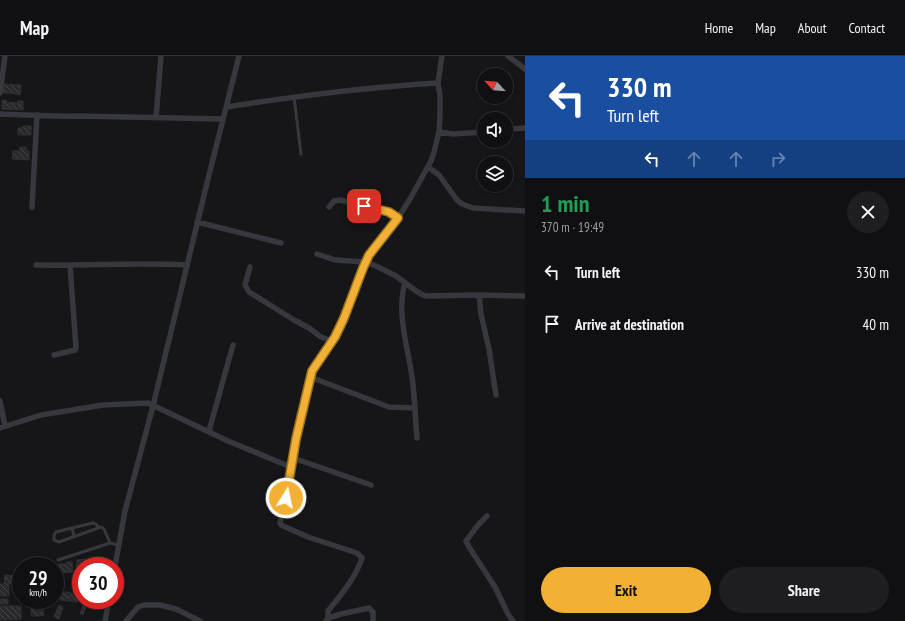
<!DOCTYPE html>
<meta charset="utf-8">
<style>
body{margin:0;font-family:"PT Sans Narrow",sans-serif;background:#1e1e20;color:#f1f3f6;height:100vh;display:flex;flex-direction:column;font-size:15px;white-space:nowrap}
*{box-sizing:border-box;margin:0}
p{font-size:13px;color:#9c9d9f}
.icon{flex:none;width:22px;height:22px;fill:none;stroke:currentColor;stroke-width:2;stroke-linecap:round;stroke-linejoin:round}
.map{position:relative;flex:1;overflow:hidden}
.panel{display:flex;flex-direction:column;background:#101012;width:380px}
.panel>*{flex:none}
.banner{background:#1a4fa0;color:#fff;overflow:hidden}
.needle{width:26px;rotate:296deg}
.tools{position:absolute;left:477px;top:12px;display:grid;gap:8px}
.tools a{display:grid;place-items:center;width:36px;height:36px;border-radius:50%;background:#101012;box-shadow:0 2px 6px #0003,0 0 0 1px #303032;font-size:20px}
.speed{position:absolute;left:12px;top:501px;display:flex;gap:8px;font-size:20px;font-weight:700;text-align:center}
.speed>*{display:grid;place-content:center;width:52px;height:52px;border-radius:50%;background:#101012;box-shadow:0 2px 6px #0003,0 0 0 1px #303032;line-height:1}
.speed small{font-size:10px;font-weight:400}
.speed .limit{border:6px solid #d22;background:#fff;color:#111}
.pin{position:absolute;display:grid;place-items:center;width:34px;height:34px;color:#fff;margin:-17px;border-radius:8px;box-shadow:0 2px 6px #0006}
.me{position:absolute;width:44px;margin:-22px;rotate:10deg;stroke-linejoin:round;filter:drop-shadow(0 0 3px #0008)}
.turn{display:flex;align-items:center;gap:14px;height:84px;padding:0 16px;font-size:18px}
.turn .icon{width:52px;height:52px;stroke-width:2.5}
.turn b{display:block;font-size:28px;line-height:34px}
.lanes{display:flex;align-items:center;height:38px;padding:0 16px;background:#0003;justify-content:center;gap:20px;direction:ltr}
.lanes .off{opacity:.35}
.round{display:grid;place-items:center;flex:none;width:42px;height:42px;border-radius:21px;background:#1e1e20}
.headline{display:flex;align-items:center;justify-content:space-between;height:68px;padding:0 16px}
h1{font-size:24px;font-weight:700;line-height:30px;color:#1e9e55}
.primary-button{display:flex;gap:8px;margin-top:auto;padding:8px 16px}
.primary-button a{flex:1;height:46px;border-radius:24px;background:#f2b134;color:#111;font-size:16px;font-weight:700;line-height:46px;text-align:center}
.primary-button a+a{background:#1e1e20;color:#f1f3f6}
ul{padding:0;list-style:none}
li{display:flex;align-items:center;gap:12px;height:52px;padding:0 16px}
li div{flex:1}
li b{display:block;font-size:15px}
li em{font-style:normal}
header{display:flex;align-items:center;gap:24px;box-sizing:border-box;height:56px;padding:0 20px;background:#101012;border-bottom:1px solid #303032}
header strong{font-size:19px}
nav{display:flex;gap:22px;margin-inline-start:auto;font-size:14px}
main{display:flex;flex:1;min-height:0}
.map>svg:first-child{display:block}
</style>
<header>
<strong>Map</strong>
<nav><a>Home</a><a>Map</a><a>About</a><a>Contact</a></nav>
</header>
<main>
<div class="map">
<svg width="525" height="565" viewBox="0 0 525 565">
<defs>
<pattern id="building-back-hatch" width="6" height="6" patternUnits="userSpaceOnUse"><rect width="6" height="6" fill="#29292c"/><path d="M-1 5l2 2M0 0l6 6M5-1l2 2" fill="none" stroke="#454548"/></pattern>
</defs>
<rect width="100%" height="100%" fill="#161618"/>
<!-- building -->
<path fill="url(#building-back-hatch)" stroke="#303034" d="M4,28L21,29L20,39L14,38L15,37H3Z
M2,44H6V46L18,47V45H23V54L2,53Z
M23,70H31V79H18V72H23Z
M20,91H26V95H29V104L12,103L13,95H20Z
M87,503L88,510H81V515H78L76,512L77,504Z
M66,506H72L73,516L59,517V508H66Z
M5,519L13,520V524H16V528H4Z
M55,523L59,542L55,543Z
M0,528H9V540H0Z
M61,535L70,537L69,545L60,544Z
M71,537L78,538L77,546L70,545Z
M0,543H8V548H0Z
M33,544H37L38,555H39L40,560H32L31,558V553L33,552Z
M102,544H105L103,552L93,550L94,545L101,546Z
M84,547L87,548L83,559L80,558Z
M43,548L44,559L40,560L39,549Z
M59,549L63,551L59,563L54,561Z
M0,550H21V563L0,564Z"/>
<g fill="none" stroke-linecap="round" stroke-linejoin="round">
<!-- service -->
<path stroke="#37383d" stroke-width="3" d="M294,41L301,98
M72,472L56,476L54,479V484L59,486L101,471L104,473L110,487
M74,480L72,472L93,467L96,468L98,471
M58,504L110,487L118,489"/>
<!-- minor -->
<path stroke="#37383d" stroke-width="5.5" d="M508,0L525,13
M0,37L5,0
M226,51C297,40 367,31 438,27
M0,58C26,59 53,61 79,60L223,63
M156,62L161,0
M506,73L525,72
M439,76L453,78L484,76
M428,111L439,119L457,144L462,148L473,152L525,155
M32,151L37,59
M329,151L334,145L340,144L389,156L398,162
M197,166L281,187
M317,198L335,204L366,206L376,210L396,220L416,235L425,240L479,239L525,240
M36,209C86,210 137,206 187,209
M250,211L245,229L249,236L294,264L309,272L321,281L332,285
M405,227C396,257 408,291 412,321C415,341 415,362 417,382
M479,239L481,258L489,293L496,339
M54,299L75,294L76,292L70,209
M310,321L389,351L414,352
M0,345L5,370
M0,372L41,359L103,349L148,347L228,385L291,411
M209,375L233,289
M293,402L371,429
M487,460L479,468L466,485L469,491L495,531L508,558L513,565
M115,510L125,455L153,350L207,127L239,0
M328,562L341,558L369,552L373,556V565
M105,565L109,544
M126,565L138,551L144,549H160L176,553L200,565
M326,565L328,562V555C341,539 356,521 362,502L357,497L308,481L281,469L280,467L296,383L312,315L335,281L345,262L363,212L369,199L398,162L410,143L431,105L434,96L439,76L440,61V40L438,27L442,0"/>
</g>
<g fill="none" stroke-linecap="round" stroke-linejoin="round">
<!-- route casing -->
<g stroke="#9d7322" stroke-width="10">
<path id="route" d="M286,442L296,383L312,315L335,281L344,262L363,212L369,199L398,162L389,156L364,150"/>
</g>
<!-- route -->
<use href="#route" stroke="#f2b134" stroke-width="7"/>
</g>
</svg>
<div class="tools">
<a><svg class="needle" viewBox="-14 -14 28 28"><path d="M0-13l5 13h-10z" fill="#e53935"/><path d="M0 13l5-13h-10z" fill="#9c9d9f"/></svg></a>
<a><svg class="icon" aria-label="sound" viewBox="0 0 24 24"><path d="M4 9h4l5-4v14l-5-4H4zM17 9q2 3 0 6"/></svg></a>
<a><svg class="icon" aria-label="layers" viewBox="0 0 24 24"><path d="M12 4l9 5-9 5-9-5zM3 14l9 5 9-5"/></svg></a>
</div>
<div class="speed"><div>29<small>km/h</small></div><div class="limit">30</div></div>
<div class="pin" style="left:364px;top:150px;background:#d93025"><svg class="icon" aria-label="arrive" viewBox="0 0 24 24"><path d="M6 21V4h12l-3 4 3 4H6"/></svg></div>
<svg class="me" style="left:286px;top:442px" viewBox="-20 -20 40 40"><circle r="17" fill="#f2b134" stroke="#fff" stroke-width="3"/><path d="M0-11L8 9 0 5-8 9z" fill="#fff"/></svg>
</div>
<section class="panel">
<div class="banner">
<div class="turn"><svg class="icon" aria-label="left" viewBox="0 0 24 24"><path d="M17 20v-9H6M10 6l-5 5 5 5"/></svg><div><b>330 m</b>Turn left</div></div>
<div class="lanes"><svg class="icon" aria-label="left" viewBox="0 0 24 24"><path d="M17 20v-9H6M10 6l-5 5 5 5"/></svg><svg class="icon off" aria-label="ahead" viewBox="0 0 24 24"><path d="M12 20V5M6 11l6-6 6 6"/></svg><svg class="icon off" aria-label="ahead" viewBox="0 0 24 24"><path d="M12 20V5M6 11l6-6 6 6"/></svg><svg class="icon off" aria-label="right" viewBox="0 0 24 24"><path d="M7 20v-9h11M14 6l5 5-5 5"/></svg></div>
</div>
<div class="headline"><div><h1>1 min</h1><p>370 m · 19:49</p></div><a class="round"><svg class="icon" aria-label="close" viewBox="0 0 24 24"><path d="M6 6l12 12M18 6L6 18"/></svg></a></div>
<ul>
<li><svg class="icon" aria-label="left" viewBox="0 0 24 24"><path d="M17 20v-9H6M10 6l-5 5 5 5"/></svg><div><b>Turn left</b></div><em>330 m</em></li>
<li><svg class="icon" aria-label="arrive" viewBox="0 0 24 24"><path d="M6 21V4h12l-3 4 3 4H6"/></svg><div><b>Arrive at destination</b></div><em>40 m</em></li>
</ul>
<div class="primary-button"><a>Exit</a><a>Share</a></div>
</section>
</main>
